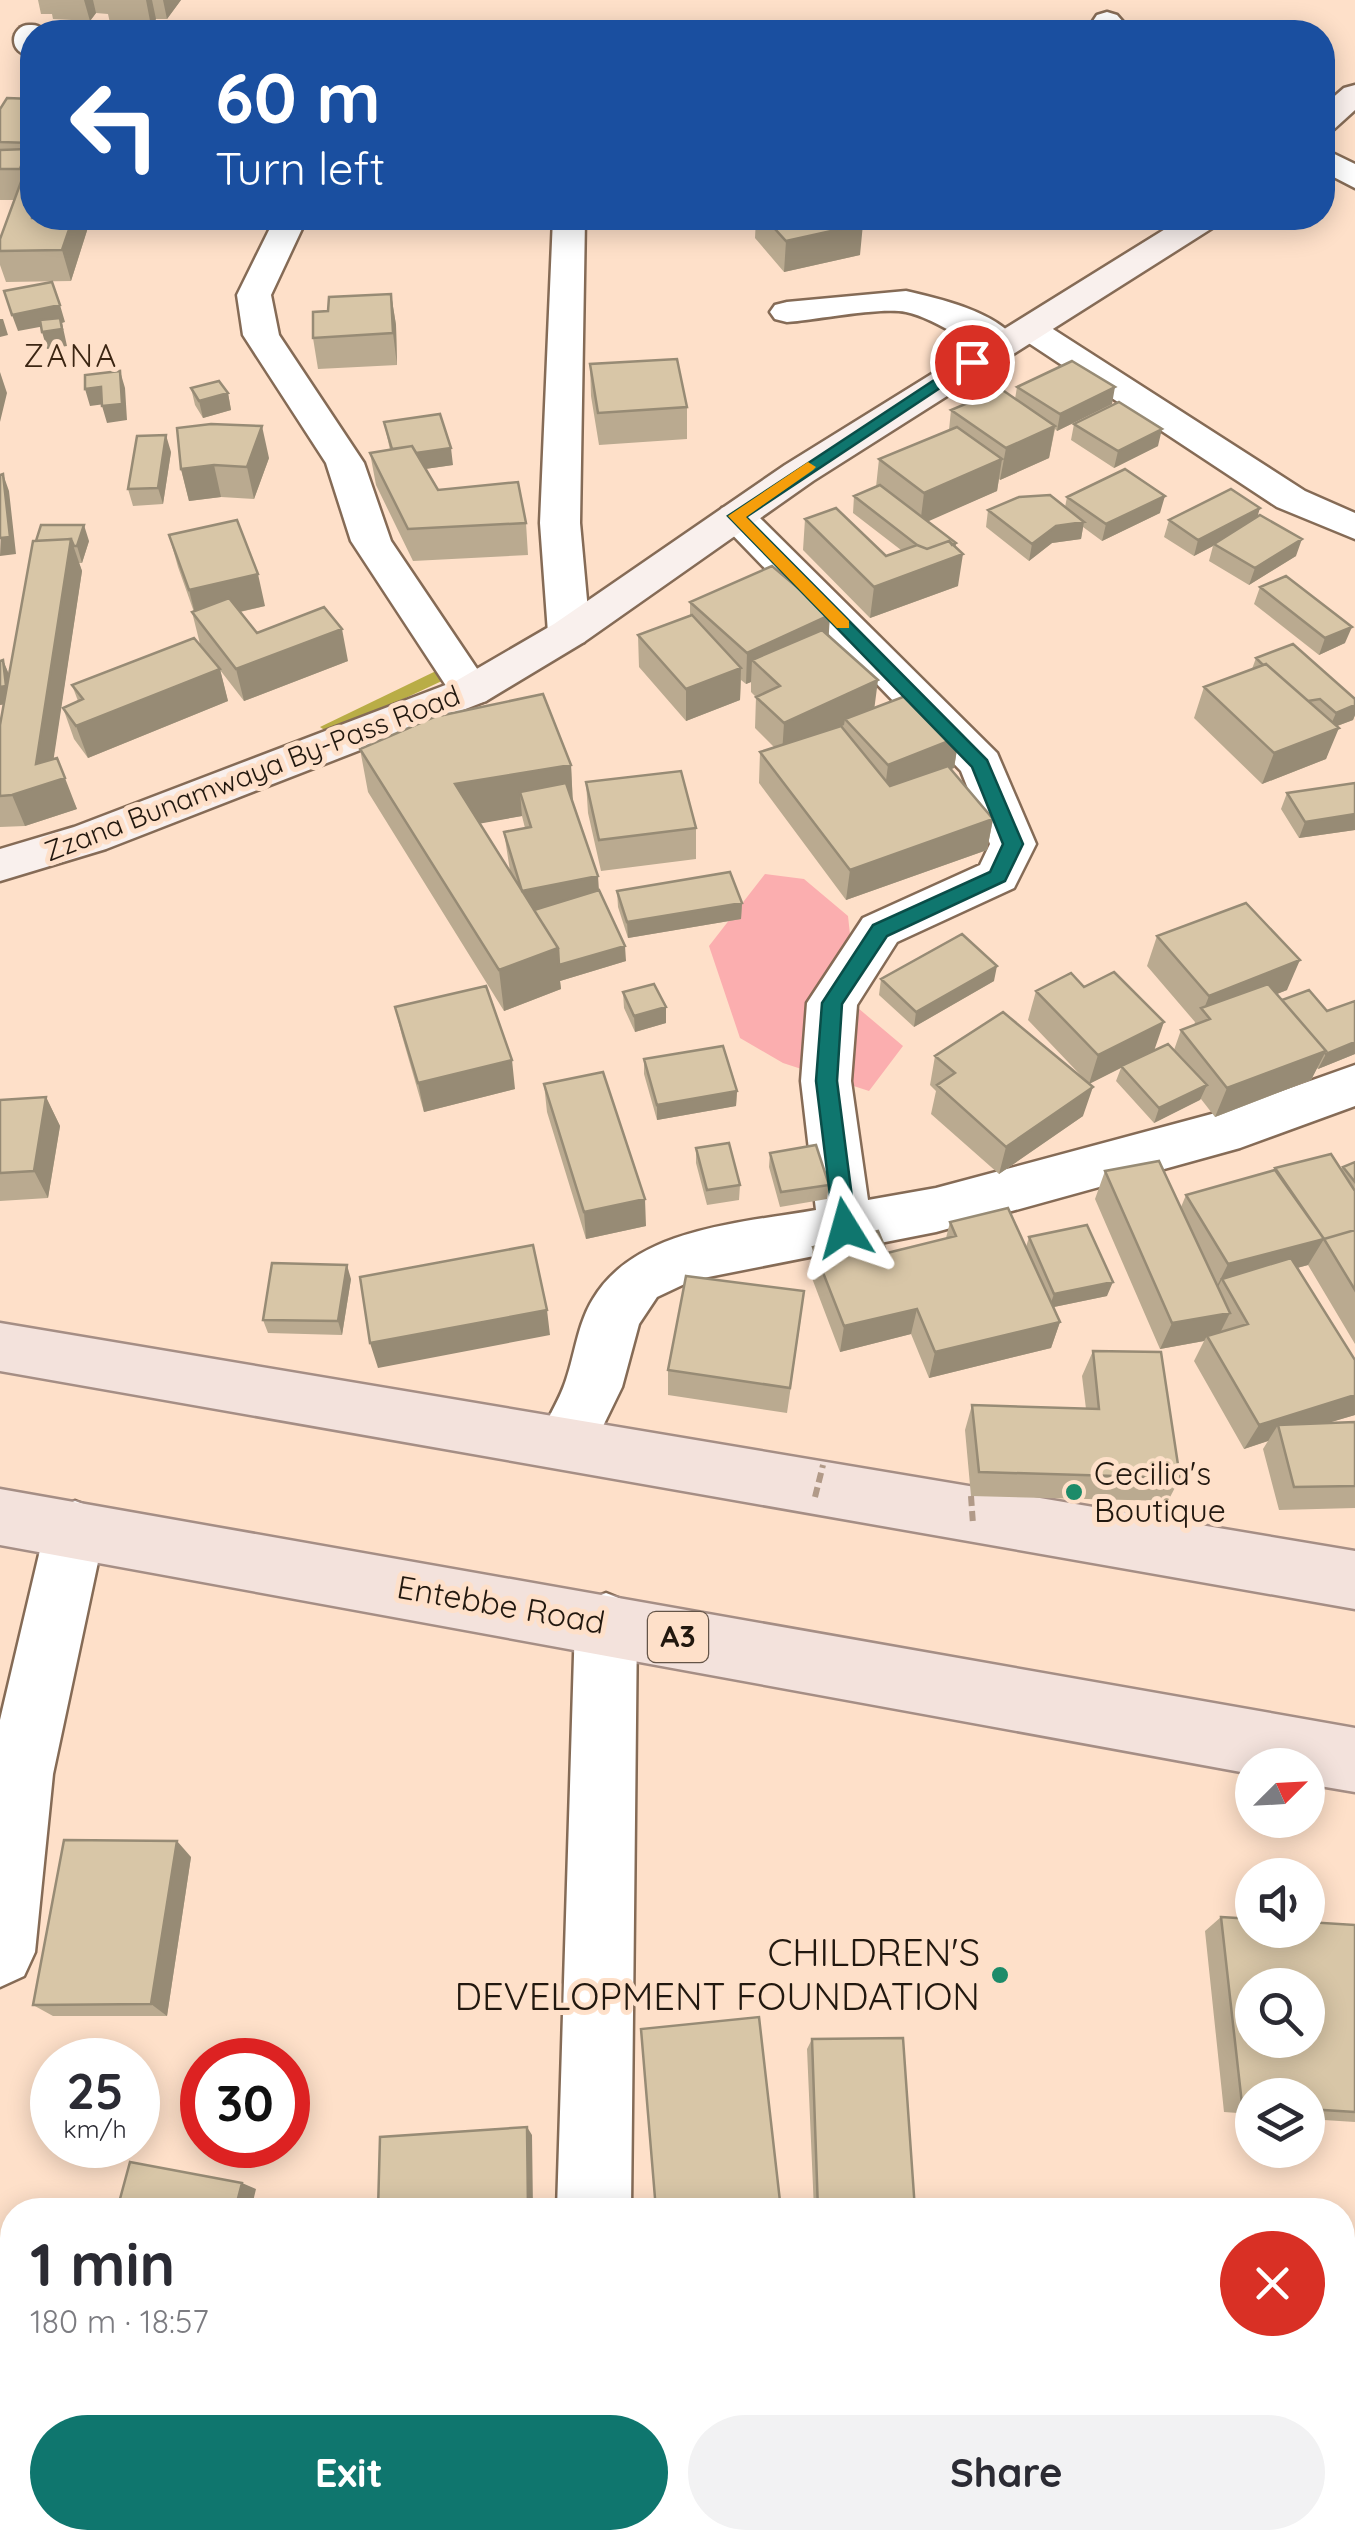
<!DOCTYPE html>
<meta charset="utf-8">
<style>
body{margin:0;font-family:Quicksand,sans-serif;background:#f2f2f3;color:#2b2b33;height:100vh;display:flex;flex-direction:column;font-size:38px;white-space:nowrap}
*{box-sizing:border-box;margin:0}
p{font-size:32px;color:#7c7c81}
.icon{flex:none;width:55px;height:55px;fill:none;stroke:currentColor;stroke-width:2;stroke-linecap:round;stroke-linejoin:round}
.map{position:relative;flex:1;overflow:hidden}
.sheet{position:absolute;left:0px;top:2198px;width:1355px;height:352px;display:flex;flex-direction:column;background:#fff;border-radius:40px 40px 0 0;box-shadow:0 5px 25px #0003}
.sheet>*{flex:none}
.banner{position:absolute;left:20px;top:20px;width:1315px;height:210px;border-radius:40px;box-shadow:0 5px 25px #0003;background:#1a4fa0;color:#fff;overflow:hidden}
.needle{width:65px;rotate:66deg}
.tools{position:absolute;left:1235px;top:1748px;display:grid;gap:20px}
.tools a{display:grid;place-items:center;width:90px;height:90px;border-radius:50%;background:#fff;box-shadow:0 5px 25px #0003;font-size:50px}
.speed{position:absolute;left:30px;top:2038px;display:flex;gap:20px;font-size:50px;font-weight:700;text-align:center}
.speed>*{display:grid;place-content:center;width:130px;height:130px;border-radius:50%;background:#fff;box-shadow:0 5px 25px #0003;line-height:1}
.speed small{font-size:25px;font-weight:400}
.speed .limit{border:15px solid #d22;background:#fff;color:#111}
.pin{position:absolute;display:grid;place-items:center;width:85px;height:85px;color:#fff;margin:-42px;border:5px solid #fff;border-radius:50%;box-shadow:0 2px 10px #0007}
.me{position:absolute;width:110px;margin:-55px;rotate:352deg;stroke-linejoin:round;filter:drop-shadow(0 0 8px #0008)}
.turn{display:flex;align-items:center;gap:35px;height:210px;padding:0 30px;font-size:45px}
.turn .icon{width:130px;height:130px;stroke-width:2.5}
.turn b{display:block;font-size:70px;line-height:85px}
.round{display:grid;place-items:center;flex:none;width:105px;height:105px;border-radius:52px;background:#f2f2f3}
.headline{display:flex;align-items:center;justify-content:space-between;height:170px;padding:0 30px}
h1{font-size:60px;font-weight:700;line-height:75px}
.primary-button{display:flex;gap:20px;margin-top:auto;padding:20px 30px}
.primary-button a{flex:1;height:115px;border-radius:60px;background:#0f766e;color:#fff;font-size:40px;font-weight:700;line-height:115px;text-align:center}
.primary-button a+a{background:#f2f2f3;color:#2b2b33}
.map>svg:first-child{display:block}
</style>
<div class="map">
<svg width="1355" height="2548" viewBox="0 0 1355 2548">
<rect width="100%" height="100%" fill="#fee0c9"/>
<!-- green -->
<path fill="#fbaeaf" d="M765,874L804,879L848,916L858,1008L903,1046L869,1091L783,1063L740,1038L709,946Z"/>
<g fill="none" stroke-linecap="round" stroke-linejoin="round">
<!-- stream -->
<path fill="#b9ad46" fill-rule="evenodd" d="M438,670L447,676L444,680L335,731L329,733L320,727Z"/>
<!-- lane casing -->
<g stroke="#856b56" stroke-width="35">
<path id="lane" d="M29,40H32"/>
</g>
<!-- street casing -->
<g stroke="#856b56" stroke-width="5">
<path id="street" d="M1107,12L1117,15L1132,32H1102L1093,21L1097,15Z
M1322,148L1355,164V188L1322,171Z
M275,218H307L271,295L279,335L364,463L391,541L492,691L486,701L471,705L456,701L351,541L326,463L243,335L237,295Z
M553,218H585L580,523L590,633L584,642L569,646L554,642L548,633L540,523Z
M906,291C941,299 998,312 1020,344L1015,352C985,359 941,319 906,312C878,307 817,320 787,322L775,319L770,312L775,305L787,302Z
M1030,318L1042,322L1305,491L1355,513V539L1277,507L1018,336L1012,329L1018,322Z
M736,504L750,508L997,753L1036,844L1014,888L897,942L857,1005L851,1081L868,1200L936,1188L1234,1108L1355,1065V1106L1240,1148L936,1232L693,1280L657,1297L639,1324L622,1387L586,1461L565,1469L544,1461L536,1443C545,1422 559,1402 566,1380C575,1354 578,1323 593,1299C635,1228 742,1223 816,1210L801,1081L807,1003L863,918L980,865L990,844L961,771L722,524L716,516L722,508Z
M75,1501L96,1509L105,1529L53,1774L35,1952L24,1976L0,1987V1720L45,1529L54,1509Z
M606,1593L628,1602L637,1623L631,2210H557L575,1623L584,1602Z
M565,2538H647L648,2548H566Z"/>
</g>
<!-- secondary casing -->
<g stroke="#856b56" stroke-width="5">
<path id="secondary" d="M1355,85V110L1333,130L1322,132V107L1344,88Z
M1183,218H1221L1217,225L813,481L584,642L486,701L106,849L0,881V849L74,827L456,681L554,624L785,465Z"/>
</g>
<!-- primary casing -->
<g stroke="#a58e85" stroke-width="5">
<path id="primary" d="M0,1323L1355,1551V1609L0,1371Z
M0,1489L1355,1728V1792L1308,1784V1765H1252V1774L0,1545Z"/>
</g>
<!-- lane -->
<use href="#lane" stroke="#fff" stroke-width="30"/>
<!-- street -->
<use href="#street" fill="#fff" fill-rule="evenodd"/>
<!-- secondary -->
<use href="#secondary" fill="#f9f0ed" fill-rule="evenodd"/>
<!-- primary -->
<use href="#primary" fill="#f3e2dc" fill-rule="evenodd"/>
<!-- path-bridge -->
<path stroke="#b19a88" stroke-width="6" stroke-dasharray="10 5" stroke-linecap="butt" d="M971,1496L973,1524
M815,1497L823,1465"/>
</g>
<!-- wall -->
<path fill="#baaa90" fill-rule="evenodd" d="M38,0H181L167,19H156L151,26L110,23L108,14L96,13L90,21L53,19L52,14H41Z
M32,99V218H91L71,281L6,282L0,265V239L14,200H0V109Z
M756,218H857L860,255L784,272L755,238Z
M391,294L396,325L397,365L318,369L313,338L328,311Z
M590,364L687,407V439L599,445L591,396Z
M1017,387L1112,404L1057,431L1055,429L1049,458L1000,480L999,479L997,491L927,521L955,547L958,586L870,618L803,550L805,519L886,556L901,550L853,513L854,496L876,487L879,459L949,430L951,410L1015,399Z
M191,388L228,393L231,410L203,418L195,405Z
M384,422L453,465L425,469L438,490L526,523L528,555L413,561L376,485L370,453L390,450Z
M1074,424L1158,446L1114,468L1071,440Z
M171,452L163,504L133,506L128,489Z
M269,458L254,499L221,497L189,501L181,469Z
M1067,497L1160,513L1102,541L1083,527L1081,539L1052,543L1029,561L986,527L988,510L1065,507Z
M1257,517L1296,556L1249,585L1209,561L1213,546L1194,556L1164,537L1169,520Z
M169,535L265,606L240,612L257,633L348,661L244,701L220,670L228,701L88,758L74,739L63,708L78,701L72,685L218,666L200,644L192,612H194L178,567Z
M33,541H89L82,563H79L82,571L53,759L77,809L25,826L0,827V725L4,704L0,705V661L3,660L9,675Z
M1260,587L1345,643L1319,655L1254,604Z
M690,602L830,615L828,636L875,708L959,737L954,768L951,769L993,819L987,850L846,900L759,783L760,752L775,748L755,728L756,697L751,692V682L746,684L741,680L740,700L686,721L639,667L638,635L690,616Z
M1256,658L1355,699V715L1353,720L1337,726L1326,759L1262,784L1194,718L1204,687L1252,669Z
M360,749L571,765L573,804L599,890L626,961L560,981L561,989L504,1011L368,792ZM522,816L525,828L504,832L510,871L480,823Z
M586,782L696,828V859L601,871L588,813Z
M1355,783V830L1299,838L1281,809L1287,793Z
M617,891L742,903L741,919L628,938L618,907Z
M1157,936L1287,990L1277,994L1282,1000L1327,1011L1355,1001V1054L1318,1069L1317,1068L1311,1080L1215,1117L1201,1099L1154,1123L1116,1081L1121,1068L1089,1084L1028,1020L1036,991L1084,987L1154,1050H1174L1181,1030L1194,1026L1195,1022L1147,966Z
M881,979L994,981L914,1027L879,995Z
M623,992L666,1007V1023L635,1032L624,1008Z
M395,1007L515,1089L424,1112L402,1036Z
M935,1056L1083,1116L999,1174L931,1114L936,1091L930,1085Z
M644,1059L737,1091L736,1106L657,1120L644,1074Z
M544,1084L646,1226L586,1239L547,1112Z
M46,1097L60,1126L48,1198L0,1201V1100Z
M696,1148L740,1185L739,1200L707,1205L696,1163Z
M770,1153L829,1185L827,1199L780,1207L769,1167Z
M1355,1162V1344L1308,1265L1297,1268L1355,1360V1415L1327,1423L1355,1422V1508L1279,1510L1263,1449L1268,1441L1244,1449L1194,1361L1204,1341L1160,1349L1095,1199L1105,1171L1181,1207L1186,1195L1341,1169L1343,1167Z
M950,1222L1026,1247L1029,1237L1107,1296L1054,1307L1060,1322L1051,1348L929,1378L911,1334L840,1352L810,1273L813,1247L887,1253L946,1238Z
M351,1279L342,1335L268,1333L263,1320Z
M801,1317L787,1413L668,1395V1370Z
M1093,1351L1180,1478L1168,1501L971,1496L965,1430L972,1405L1086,1409L1082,1376Z
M191,1857L167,2016H53L33,2005Z
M1221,1917L1355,1925V2122L1308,2119V2095H1252V2114L1224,2112L1205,1931Z
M812,2039L915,2210H814L807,2049Z
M114,2539L113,2548H38Z"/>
<!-- shaded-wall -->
<path fill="#978b75" d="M84,0H93L96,13L90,21Z
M146,0H152L156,19L151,26Z
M163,0H181L167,19Z
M27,149L32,168V190L29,200L20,169Z
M73,218H91L71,281L62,250Z
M863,224L860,255L784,272L786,241Z
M391,294L396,325L397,365L393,333Z
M60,305L65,322L62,323L67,346L47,349L42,332L61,323L18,331L12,315Z
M0,319H3L8,335L0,337Z
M120,371L125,388L127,420L107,423L102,406Z
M0,372L7,393L0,422Z
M101,387L105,404L90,406L85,389Z
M1115,387L1112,404L1057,431L1060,414Z
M228,393L231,410L203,418L199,401Z
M262,426L269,458L254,499L247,467Z
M1055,426L1049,458L1000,480L1006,448Z
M1162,429L1158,446L1114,468L1118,451Z
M166,435L171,452L163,504L158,488Z
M451,448L453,465L397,473L394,456Z
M1002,459L997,491L920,525L924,493Z
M214,465L221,497L189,501L181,469Z
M3,474L9,491L16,554L0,556Z
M1165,496L1160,513L1102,541L1106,524Z
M1260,508L1255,525L1214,544L1213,546L1194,556L1198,540Z
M1084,522L1081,539L1052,543L1029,561L1032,544L1056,526Z
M84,525L89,541L82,563L77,546Z
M71,539L82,571L50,783L65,778L77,809L25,826L12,795L36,764Z
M1302,539L1296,556L1249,585L1255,568Z
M956,543L954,558L963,554L958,586L870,618L874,587L930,555Z
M258,574L265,606L199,621L196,618L189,590Z
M830,615L828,647L752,660L751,682L746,684L747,653Z
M1352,627L1345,643L1319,655L1325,638Z
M342,629L348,661L244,701L236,669Z
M3,660L10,677L13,703L0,705V687Z
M741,668L740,700L686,721V689Z
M220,669L228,701L88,758L76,726Z
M878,680L874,711L845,719L844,725L782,754L784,723Z
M1355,705V715L1353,720L1329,729L1336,713Z
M1339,728L1326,759L1262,784L1274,753Z
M959,737L954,768L884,796L888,765Z
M571,765L573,808L520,792L522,816L461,827L455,784Z
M1355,814V830L1299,838L1305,822Z
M993,819L987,850L846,900L850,870Z
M598,876L600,906L527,921L522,891Z
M742,903L741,919L628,938L627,922Z
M625,946L626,961L560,981L561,989L504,1011L499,970L558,948Z
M1300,960L1287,990L1210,1021V1019L1203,1011L1209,996Z
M997,966L994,981L914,1027L916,1012Z
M666,1007V1023L635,1032L634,1016Z
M1164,1022L1154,1051L1089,1084L1098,1055Z
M1355,1042V1054L1318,1069L1326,1054Z
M1326,1051L1311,1080L1215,1117L1227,1088Z
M512,1060L515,1089L424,1112L418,1083Z
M1207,1085L1200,1100L1154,1123L1159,1108Z
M1093,1087L1083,1116L999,1174L1006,1147Z
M737,1091L736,1106L657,1120V1105Z
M46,1097L60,1126L48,1198L34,1171Z
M645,1199L646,1226L586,1239L584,1212Z
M1324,1239L1308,1265L1227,1287L1222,1279L1217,1289L1215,1290L1228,1264Z
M347,1265L351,1279L342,1335L338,1321Z
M1113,1282L1107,1296L1049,1308L1054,1294Z
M917,1309L911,1334L840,1352L844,1326Z
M547,1310L550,1335L378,1368L370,1343Z
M1230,1313L1217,1339L1207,1336L1204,1341L1160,1349L1172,1323Z
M1060,1322L1051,1348L929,1378L935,1352Z
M1355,1395V1415L1281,1437L1278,1425L1268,1441L1244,1449L1259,1425Z
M177,1841L191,1857L167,2016L151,2004Z
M527,2127L532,2135L533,2210H528Z
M242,2183L256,2189L251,2210H235Z
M114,2539L113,2548H93V2544Z"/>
<!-- building -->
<path fill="#d8c6a7" stroke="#978b75" stroke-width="2.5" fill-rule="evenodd" d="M7,98L32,99V143L0,142V109Z
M27,149L20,169H0V150Z
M25,171H32V218H73L62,250L0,251V239Z
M765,218H857L863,224L786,241Z
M52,282L60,305L12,315L4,291Z
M391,294L393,333L313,338V312L328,311L329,297Z
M60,318L62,329L42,332L40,320Z
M677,359L687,407L598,413L590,364Z
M1072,361L1115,387L1060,414L1017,387Z
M120,371L122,404L102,406L101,387L85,389V375Z
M219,381L228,393L199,401L191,388Z
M1001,389L1055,426L1006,448L951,410Z
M1119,402L1162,429L1118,451L1074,424Z
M440,414L451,448L416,453L412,446L392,449L384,422Z
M211,424L262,426L247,467L214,465L181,469L177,428Z
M957,427L1002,459L924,493L879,459Z
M166,435L158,488L128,489L137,436Z
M412,446L438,490L518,482L526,523L408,529L370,453Z
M1125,469L1165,496L1106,524L1067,497Z
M3,474L10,537L0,538V475Z
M880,485L956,543L952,545L949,541L927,549L917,545L854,496Z
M1231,489L1260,508L1198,540L1169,520Z
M1050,495L1084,522L1056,526L1032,544L988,510L1019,497Z
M836,508L886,556L917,545L927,549L949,541L963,554L874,587L805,519Z
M1260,515L1302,539L1255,568L1214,544Z
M237,520L258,574L189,590L169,535Z
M41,525H84L77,546H74L71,539L36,541Z
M71,539L36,764L57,758L65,778L12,795L0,796V725L33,541Z
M772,566L830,615L747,653L690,602Z
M1286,576L1352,627L1325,638L1260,587Z
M229,598L257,633L324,607L342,629L236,669L192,612Z
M692,615L741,668L686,689L638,635Z
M822,630L878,680L784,723L756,697L780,686L752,660Z
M194,638L220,669L76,726L63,708L83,699L72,685Z
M1293,644L1355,699V705L1336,713L1320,699L1308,701L1266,664L1263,665L1256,658Z
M3,660L6,686L0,687V661Z
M1266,664L1339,728L1274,753L1204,687Z
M916,692L959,737L888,765L845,719Z
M543,694L571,765L455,784L558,948L499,970L360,749L434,717Z
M841,726L890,786L948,766L993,819L850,870L760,752Z
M681,771L696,828L599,840L586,782Z
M566,783L598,876L522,891L504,832L531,827L520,792Z
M1355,783V814L1305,822L1287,793Z
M730,872L742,903L627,922L617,891Z
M599,890L625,946L559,965L558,948L534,910Z
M1246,903L1300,960L1209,996L1157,936Z
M962,934L997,966L916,1012L881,979Z
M1114,972L1164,1022L1098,1055L1036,991L1071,973L1084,987Z
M654,984L666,1007L634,1016L623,992Z
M1268,984L1326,1051L1227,1088L1181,1030L1210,1019L1201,1008Z
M486,986L512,1060L418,1083L395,1007Z
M1309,990L1327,1011L1355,1001V1042L1326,1054L1324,1052L1326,1051L1282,1000Z
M1003,1012L1093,1087L1006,1147L937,1085L955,1073L935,1056Z
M1168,1044L1207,1085L1159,1108L1121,1066Z
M723,1046L737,1091L657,1105L644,1059Z
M603,1072L645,1199L584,1212L544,1084Z
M46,1097L34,1171L0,1173V1100Z
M729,1143L740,1185L707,1190L696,1148Z
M816,1145L829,1185L781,1192L770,1153Z
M1331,1154L1355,1191V1230L1324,1239L1275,1168Z
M1159,1161L1230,1313L1172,1323L1105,1171Z
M1355,1162V1182L1343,1167Z
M1275,1170L1324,1239L1228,1264L1186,1195Z
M1008,1208L1060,1322L935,1352L917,1309L844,1326L813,1247L878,1231L887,1253L956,1236L950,1222Z
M1087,1225L1113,1282L1054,1294L1029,1237Z
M1355,1230V1290L1324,1239Z
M533,1245L547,1310L370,1343L360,1277Z
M1291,1258L1355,1360V1395L1259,1425L1207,1336L1248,1324L1222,1279Z
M272,1263L347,1265L338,1321L263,1320Z
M686,1276L804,1291L790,1388L668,1370Z
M1093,1351L1161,1352L1180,1478L979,1472L972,1405L1099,1409Z
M1355,1422V1486L1294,1487L1278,1425Z
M64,1840L177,1841L151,2004L33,2005Z
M1221,1917L1252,1919V1930H1308V1922L1355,1925V2112L1308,2109V2095H1252V2104H1242ZM1252,1985H1308V2040H1252Z
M759,2017L781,2210H656L641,2029Z
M903,2038L915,2210H818L812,2039Z
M527,2127L528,2210H378L380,2137Z
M130,2162L242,2183L235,2210H117Z
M12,2326V2499L0,2500V2327Z
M93,2544V2548H63Z"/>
<!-- route -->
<path fill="#0f766e" stroke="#0a4d48" stroke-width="2.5" d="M966,359L979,362L746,517L987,760L1023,844L1005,881L887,936L842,1004L837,1081L856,1228L845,1237L834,1228L816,1081L822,1003L873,925L990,872L1003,844L972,767L728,516Z"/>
<!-- slow -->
<path fill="#f59e0b" d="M808,462L816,467L813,470L746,517L849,621V628H837L728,516Z"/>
<!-- markers -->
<g fill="#1d8b69" stroke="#fee0c9" stroke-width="4">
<circle cx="1074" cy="1492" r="10"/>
<circle cx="1000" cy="1975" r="10"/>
</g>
<g text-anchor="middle" stroke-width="10" stroke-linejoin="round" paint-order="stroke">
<!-- far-street labels -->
<g font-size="28" fill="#22180f" stroke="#fee0c9">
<text transform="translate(252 773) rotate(-21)" y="10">Zzana Bunamwaya By-Pass Road</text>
</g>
<!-- shield labels -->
<rect fill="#fee0c9" stroke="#645447" stroke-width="2.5" x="648" y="1612" width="60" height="50" rx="8"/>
<g font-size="30" font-weight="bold" fill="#22180f">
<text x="678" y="1647">A3</text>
</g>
<!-- far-quarter labels -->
<g font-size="32" letter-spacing="2.5" fill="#3c2613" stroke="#fee0c9">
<text x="71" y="367">ZANA</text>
</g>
<!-- poi labels -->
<g font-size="32" fill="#22180f" stroke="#fee0c9" text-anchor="start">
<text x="1094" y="1485">Cecilia's<tspan x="1094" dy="37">Boutique</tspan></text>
</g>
<!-- street labels -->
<g font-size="32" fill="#22180f" stroke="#fee0c9">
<text transform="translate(501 1605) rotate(10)" y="11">Entebbe Road</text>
</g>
<!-- near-poi labels -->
<g font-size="38" fill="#22180f" stroke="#fee0c9" text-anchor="end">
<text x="980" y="1966">CHILDREN'S<tspan x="980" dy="44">DEVELOPMENT FOUNDATION</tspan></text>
</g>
</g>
</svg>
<div class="tools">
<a><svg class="needle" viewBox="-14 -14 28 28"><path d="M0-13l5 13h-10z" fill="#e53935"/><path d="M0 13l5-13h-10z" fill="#7c7c81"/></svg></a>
<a><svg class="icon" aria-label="sound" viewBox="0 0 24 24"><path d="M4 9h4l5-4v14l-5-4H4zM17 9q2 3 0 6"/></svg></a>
<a><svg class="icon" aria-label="search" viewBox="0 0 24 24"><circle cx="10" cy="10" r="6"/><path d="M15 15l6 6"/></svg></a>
<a><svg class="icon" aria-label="layers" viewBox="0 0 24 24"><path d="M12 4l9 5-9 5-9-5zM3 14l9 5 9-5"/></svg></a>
</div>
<div class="speed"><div>25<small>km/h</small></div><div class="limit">30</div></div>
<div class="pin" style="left:972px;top:362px;background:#d93025"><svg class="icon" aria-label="arrive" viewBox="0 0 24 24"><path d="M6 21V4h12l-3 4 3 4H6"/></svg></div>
<svg class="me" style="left:845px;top:1228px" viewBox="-20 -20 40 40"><path d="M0-17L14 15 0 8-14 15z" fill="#0f766e" stroke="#fff" stroke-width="4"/></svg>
<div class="banner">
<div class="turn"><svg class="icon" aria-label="left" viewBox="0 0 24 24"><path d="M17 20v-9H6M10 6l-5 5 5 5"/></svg><div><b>60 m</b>Turn left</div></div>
</div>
<section class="sheet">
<div class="headline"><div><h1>1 min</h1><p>180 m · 18:57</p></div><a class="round" style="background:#d93025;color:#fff"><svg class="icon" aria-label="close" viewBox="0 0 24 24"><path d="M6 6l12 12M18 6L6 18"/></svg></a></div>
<div class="primary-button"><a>Exit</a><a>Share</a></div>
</section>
</div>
